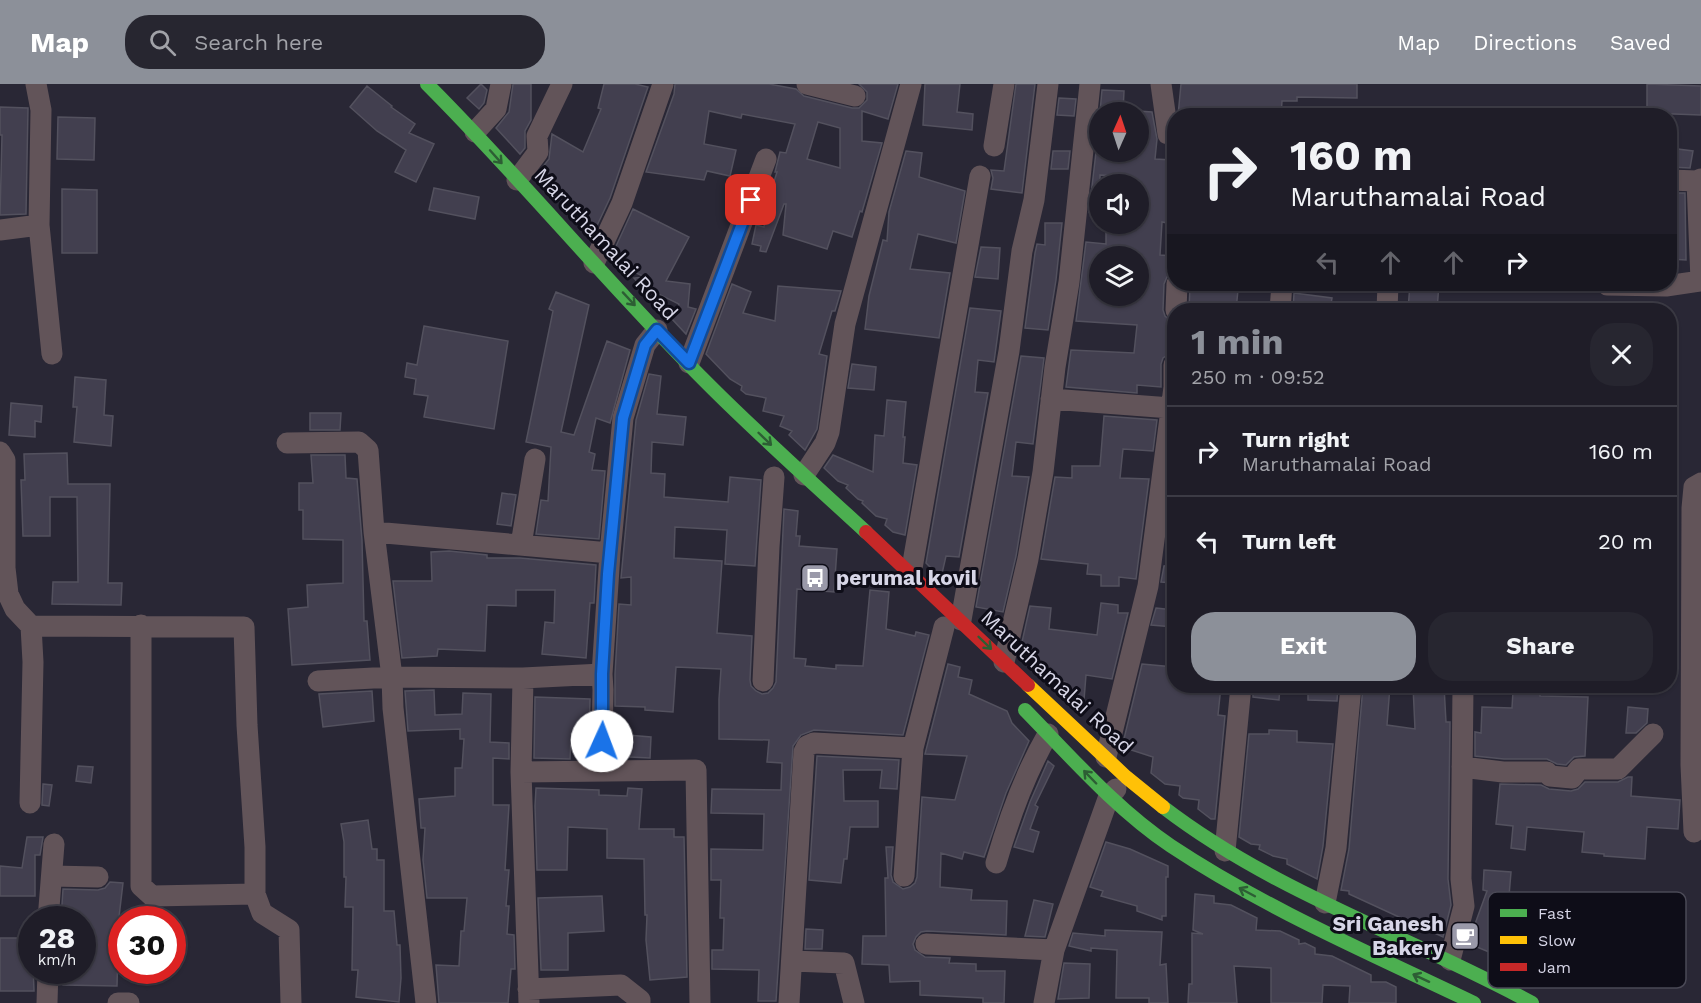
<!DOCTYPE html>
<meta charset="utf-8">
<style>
body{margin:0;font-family:"Work Sans",sans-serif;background:#272630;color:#f1f3f6;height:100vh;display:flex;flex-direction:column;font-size:22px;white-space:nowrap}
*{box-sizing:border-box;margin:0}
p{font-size:20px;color:#a1a2a8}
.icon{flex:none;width:33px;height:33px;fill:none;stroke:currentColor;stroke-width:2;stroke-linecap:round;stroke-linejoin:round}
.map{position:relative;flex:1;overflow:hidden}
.sheet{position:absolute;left:1167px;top:219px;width:510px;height:390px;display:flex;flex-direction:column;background:#1f1d28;border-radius:24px;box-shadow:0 2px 4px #0004,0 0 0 2px #3c3b45}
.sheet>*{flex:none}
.banner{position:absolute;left:1167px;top:24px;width:510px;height:183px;border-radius:24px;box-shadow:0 2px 4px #0004,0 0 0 2px #3c3b45;background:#1f1d28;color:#f1f3f6;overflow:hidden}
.needle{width:39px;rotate:3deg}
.controls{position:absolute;left:1089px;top:18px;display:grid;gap:12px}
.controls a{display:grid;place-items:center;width:60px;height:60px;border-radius:50%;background:#1f1d28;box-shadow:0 2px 4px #0004,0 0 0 2px #3c3b45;font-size:30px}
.speed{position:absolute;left:18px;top:822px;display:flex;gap:12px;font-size:30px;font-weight:700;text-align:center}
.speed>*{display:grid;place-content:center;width:78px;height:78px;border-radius:50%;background:#1f1d28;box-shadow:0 2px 4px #0004,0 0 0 2px #3c3b45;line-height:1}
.speed small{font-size:15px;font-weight:400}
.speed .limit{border:9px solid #d22;background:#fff;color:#111}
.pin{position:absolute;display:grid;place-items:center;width:51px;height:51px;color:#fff;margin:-26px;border-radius:12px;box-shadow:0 3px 9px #0006}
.me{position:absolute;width:66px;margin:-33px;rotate:2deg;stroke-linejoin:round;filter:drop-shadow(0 0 4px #0008)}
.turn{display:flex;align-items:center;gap:21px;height:126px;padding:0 24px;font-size:27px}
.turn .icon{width:78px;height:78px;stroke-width:2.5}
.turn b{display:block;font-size:42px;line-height:51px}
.lanes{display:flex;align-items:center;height:57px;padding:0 24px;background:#0003;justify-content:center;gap:30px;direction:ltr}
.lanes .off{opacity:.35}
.round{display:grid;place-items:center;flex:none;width:63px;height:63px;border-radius:24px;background:#272630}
.summary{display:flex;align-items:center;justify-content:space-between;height:102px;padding:0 24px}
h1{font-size:36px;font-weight:700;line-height:45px;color:#8c9099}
.cta{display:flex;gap:12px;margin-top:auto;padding:12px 24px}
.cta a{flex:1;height:69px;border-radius:24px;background:#8c9099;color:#fff;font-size:24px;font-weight:700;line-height:69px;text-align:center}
.cta a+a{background:#272630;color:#f1f3f6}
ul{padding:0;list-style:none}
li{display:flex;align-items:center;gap:18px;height:90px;padding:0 24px;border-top:2px solid #3c3b45}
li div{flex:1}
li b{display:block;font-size:22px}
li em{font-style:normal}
header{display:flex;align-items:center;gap:36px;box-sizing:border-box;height:84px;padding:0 30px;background:#8c9099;color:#fff}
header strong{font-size:28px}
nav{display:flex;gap:33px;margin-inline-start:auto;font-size:21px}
.search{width:420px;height:54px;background:#272630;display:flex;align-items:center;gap:15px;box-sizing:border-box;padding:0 21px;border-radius:24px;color:#a1a2a8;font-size:22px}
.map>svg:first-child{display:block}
</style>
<header>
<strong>Map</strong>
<div class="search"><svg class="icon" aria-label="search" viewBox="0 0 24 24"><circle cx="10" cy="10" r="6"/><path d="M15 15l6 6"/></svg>Search here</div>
<nav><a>Map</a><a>Directions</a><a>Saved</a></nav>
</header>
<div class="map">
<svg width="1701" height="919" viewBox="0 0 1701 919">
<rect width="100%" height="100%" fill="#292735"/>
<!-- building -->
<path fill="#423f4f" stroke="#53515e" stroke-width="1.5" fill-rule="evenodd" d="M481,0L487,6L484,19L479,25L467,14Z
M513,0H531V36L525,47V64L520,70L496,44L509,28Z
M604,0H635L648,3L610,114L593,150L566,121L569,113L550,103L538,89L549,75L552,50L583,68L601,25L598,24Z
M675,0H769L796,5L804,12L852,24H859L867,16V8L859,0H898L888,35L862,27V57L882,59L864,121L862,128L860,127L852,153L833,147L827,165L783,151L786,120H784L766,168L760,167L761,162L752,160L756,141L764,143L767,120L777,88H775L780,68L786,69L795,40L742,30L741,34L709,27L704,60L736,66L730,92L707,87L704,96L646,88L674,10ZM818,38L840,44V84L807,75Z
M925,0H960L957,28L973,30L972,46L923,41Z
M1016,0H1035L1022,109L991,105L993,94L991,86L1004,87Z
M1181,0H1357V14L1297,13V17H1282L1281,32H1178Z
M1647,0L1701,2V31L1647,29Z
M367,2L392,22L391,23L415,40L409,49L434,60L416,98L395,88L406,66L377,47L350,23Z
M1102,6L1124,7L1123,28H1100Z
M1059,14L1076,15L1074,32L1057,31Z
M0,23L28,24L26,130L0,131L2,51H0Z
M1138,27L1152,28L1157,55L1155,75L1172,76L1168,139L1162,138L1160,171L1173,172L1172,188L1167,193L1164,200L1163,226L1165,232L1172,238L1169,270L1163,274L1161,280V303L1137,301V309L1066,303L1071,266L1134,269L1137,241L1076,237L1086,158L1106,160V140H1138V100H1128V92L1100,91V128H1089L1096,68H1138ZM1100,172H1138V212H1100Z
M58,33L95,34L94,76L57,75Z
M1670,64L1693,67L1690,84L1670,83Z
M906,67L922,69L919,93L965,107L956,159L918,150L910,185L950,189L939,254L865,245L869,212L883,156L887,157L889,128Z
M1053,67H1070L1068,85H1051Z
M434,104L479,113L475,135L429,126Z
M62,105L97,106V169H62Z
M1670,109H1685L1686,176L1670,175Z
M633,125L689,153L666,197L690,200L688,223L696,225L686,250L672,235L679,220L640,201L634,194L645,193L623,183L612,171Z
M1045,139H1062L1056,196L1048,246L1025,244L1035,169L1037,160L1045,161Z
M981,163L1000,164L998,195L975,193Z
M732,200L751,208L743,229L775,237L778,202L841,207L835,227H832L819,270L827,272L817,345L805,366L789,351L792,347L780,342L784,332L763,327L766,314L746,310L741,306L742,302L730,295L706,270Z
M1410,200H1439L1437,226H1408Z
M1190,202L1238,206L1236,226H1189Z
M556,208L589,221L561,348L574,351L607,257L630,266L610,339L596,334L589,368L595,370L592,386L605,387L599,455L536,450L541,416L548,417L551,363L526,358L553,227L549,225Z
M1294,209L1332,214L1330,226H1293Z
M970,224L1001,227L994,278L978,276L975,308L988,309L959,473L946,472L941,494L926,479Z
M424,242L508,257L494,345L424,333L428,312L414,310L416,295L405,293L407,279L417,281Z
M1021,272L1044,274L1033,360L1016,358L1012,392L1029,393L1016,472L1003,528L976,523Z
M852,280L876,283L874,306L848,304Z
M649,290L661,292L657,330L686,333L683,361L652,358L651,389L665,390L664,413L728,418L730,393L761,396L755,482L725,480L727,446L675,443L674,474L722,477L717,549L752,552L750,596L751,602L756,607L762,610L768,609L773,604L776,598L784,425L798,427L796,452H800L799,462L837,465L834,508L797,505L794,574L806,575L805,582L836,585V581L863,582L870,506L889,508L886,545L915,552L916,548L929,551L903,651L814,646L801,651L793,662L776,917H758L759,886L712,885V866H723L724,834H720L721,796H711V765L763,766L764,730L711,729L712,705L781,706L782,679L767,678L769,656L719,655V615L721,585L676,583L673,628L645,626V623L615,622V590L619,520L631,521V493L621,494L636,336Z
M75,293L106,296L104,331L113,332L111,362L74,358L77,323H73Z
M887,316L906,318L903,353H905L903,379L917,381L905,451L893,448L885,441L887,435L876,432L862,419L863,417L858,415L846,404L848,401L838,397L824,384L833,371L873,388L875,351L884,352Z
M11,319L42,322L41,338L35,337V353L9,351Z
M310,329H341L340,346H310Z
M1104,332L1157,336L1153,367L1123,365L1120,394L1149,395L1136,495L1119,493V502H1101V491L1087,490L1088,480L1041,475L1055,393L1072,394V382H1100Z
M67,369L68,400H110L108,499H122L121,521L52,520L53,498H78L77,413H50V452H23L21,396H25L24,370Z
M311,371H345L346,394L357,395L362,456L364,537H367L370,576L292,581L288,525L308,523L307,501L343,499V456L303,455V426H299V399H313Z
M1174,398V450L1168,449Z
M502,409L516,411L511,442L497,440Z
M449,467L487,471V474H520L596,481L594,519H590L586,574L542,570L545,538L554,539L555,506H516V522L487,521L485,567L438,565L437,572L402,574L393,497H432L431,468Z
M1174,481V499L1161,498L1164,482Z
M1101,519L1118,521V529H1128L1112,595L1086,591L1084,616L1071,615L1065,610L1066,598L1049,595L1047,593L1048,586L1038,584L1031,578L1032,569L1020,567L1030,522L1051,524L1049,545L1097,551Z
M1156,524L1174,526V543L1151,541Z
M948,580L960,583L958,593L972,596L969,610L1007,627L1012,639L1029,657L1006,709L984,773L964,768L962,775L941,769L940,803L972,806L971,816L1007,817L1006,851L927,847L921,848L916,853L913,860L915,866L925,873L950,874L949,879L976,880V887H1005L1004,919H983V914L920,911V897L890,898L889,881L862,880L863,852H886L885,794H888L886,763H893L891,791L893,798L903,805L910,803L915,799L917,793L922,713L955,716L967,672L925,670Z
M1142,580L1174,583V602H1221L1218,631L1225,632L1215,735H1211L1198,725L1199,716L1183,714L1179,711L1180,702L1165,700L1151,689L1153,673L1122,663Z
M1253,602H1280L1279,616L1253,613Z
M1308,602H1338L1337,617L1308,616Z
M1363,602H1390L1387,641L1415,645L1413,602H1444L1446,638H1450L1448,795L1451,821L1443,853L1430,847V844L1412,839L1349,810V807L1341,806L1349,765Z
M434,606L435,631L462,630L463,609L491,610L490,658L509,659V675L493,674V721H509L505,786H509L506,822H509L507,850L514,851L515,885H511L508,919H439L436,881L459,882L461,847H464L467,814H427L423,776L425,744H421L419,715L455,712V684H462L464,655H460V645L408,647L405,607Z
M372,607L374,637L323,643L319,610Z
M1513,607L1540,609V612L1588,613L1585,672L1574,673L1566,681L1557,680L1547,675H1504L1475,672V648L1481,649L1482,623L1512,624Z
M535,613L590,615L589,650H571L570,675L534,674Z
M1628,623L1648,625L1647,639L1636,649H1626Z
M1269,646L1297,647V658L1333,660L1323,762L1317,795L1287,780V775L1273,772L1259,765L1260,761L1251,760L1239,753L1249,650H1269Z
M615,650L651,653L650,674L608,672L609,668L613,663Z
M817,672L899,676L897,705L880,704L882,686H843L844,717H878V743H850L847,775H844L841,799L809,796Z
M1048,677L1054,682L1035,721L1038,723L1030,745L1039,748L1033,768L1014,763L1030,718Z
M78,682L93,683L91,699L76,697Z
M1628,693H1632L1631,712L1680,716L1678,745L1647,743L1645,775L1604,772V770L1582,768L1584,748L1527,743L1525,766L1511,764L1513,742L1496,740L1500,700L1541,701L1549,705L1571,707L1578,705L1585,698H1618Z
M43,700L52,701L49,722L42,721Z
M536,704L599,706V711L627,712L628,704L642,705L639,745H674V753H684L687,893L650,896L646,856L647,831H645L644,775L607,774V745L568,743L567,786H537L535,722Z
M368,736L372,765H377V776H384V827H394L397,861H400L401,894L399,918L356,913L358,886H352L353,823H345L346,793H344V758L341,740Z
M27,753H43L40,771H35V812H0V782L22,784Z
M1106,758L1130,765L1168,782V793H1166V832H1162V836L1137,827V822L1101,812L1103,807L1090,803Z
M1484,786L1511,788L1508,824L1516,827L1507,852L1561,876L1553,894L1467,859L1473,840H1475L1487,807L1483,806Z
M110,798L123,799L119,833H122V864H118L117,902L63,901V886H82V836H61L63,805L98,806L105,804Z
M1195,810L1214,812V819L1231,821L1257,834L1256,846L1280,847L1299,856V860L1305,859L1315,864V870L1332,872L1371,891V898H1386L1396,903V919H1349L1350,902L1323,901L1322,919H1271V884L1234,882L1237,919H1188L1189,900H1192V849L1203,850L1193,846Z
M602,812L604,847L568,849V886H541L538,814Z
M1034,816L1053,820L1045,853L1025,852Z
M806,845L823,846L822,865H805Z
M1105,846L1162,848L1160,881L1166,880L1168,919H1149V914H1116L1117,866L1091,864V867L1069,862L1073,849L1105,852Z
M0,854H32L34,907H0Z
M1064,879L1090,880L1089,914L1058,915Z"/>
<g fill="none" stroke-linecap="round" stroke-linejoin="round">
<!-- street -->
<path stroke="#625459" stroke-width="21" d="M36,0L41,26L39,141L52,270
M807,0L855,12
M1161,0L1168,50L1174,51
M475,48L496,25L501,0
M994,62L1004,0
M517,96L538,68L537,52L562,0
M1670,96L1697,97L1701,95
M0,146L39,141
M594,179L622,119L663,0
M1607,201L1666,202L1701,197L1697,97
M1176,226L1177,200
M1280,226L1282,200
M1387,226L1388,200
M689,279L766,75
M1051,315L1171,324
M287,359L359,358L368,366L374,448
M0,368L5,376V484L8,510L15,525L31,542L33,578L30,719
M804,391L825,359L829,348L845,240L911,0
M521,461L535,375
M911,490L980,92
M961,536L1009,267L1022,167L1034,116L1048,0
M141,541V802L152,812L255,810
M31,542L244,543L247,641L255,763V810L262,829L289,846L291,919
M1004,578L1028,475L1043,388L1055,283L1069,198L1090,0
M523,594L521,688L529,919
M318,597L392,593L374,448L610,469
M763,597L769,463L774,393
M602,657L603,606L602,590L610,469L623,334L645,261L657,246
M1106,673L1148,502L1174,303V281
M1691,681L1692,424L1694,403L1701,399
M1462,683L1503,688H1547L1550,692L1572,694L1579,685H1618L1653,650
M521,688L696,686L700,919
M1694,748L1691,681L1701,682
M1225,767L1241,602
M996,779C1009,734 1024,691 1048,650
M52,792L98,793
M904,792L913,664
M1325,819L1336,764L1351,602
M48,836L54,760
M926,860L1054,866
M1450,876L1464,822L1461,795L1463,602
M792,877L844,879L854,919
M528,905L621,901L640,916V919
M47,919L48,886
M118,919H129
M426,919L393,624L392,593L523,594L602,590
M789,919L804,668L807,662L814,659L913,664L944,543
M1044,919L1054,866L1109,712L1116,705"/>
<!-- fast -->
<path stroke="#4caf50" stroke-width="14" d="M427,0C525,98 612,205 710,302C760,352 814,400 866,448
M1025,626C1071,673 1116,725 1171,762C1266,825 1372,870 1474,919
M1163,723C1275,809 1409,852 1532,919"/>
<!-- slow -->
<path stroke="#ffc107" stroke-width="14" d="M1028,601L1126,693L1163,723"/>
<!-- jam -->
<path stroke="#c62828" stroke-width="14" d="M866,448L1028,601"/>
</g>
<!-- one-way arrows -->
<defs><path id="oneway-shaft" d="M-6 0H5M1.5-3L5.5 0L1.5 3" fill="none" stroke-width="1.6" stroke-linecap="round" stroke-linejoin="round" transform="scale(1.5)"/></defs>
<g stroke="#2d5e34">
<use href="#oneway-shaft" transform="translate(496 73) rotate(48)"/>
<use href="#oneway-shaft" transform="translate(629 215) rotate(47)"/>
<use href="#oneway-shaft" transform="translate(765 355) rotate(44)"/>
<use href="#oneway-shaft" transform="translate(985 559) rotate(44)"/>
<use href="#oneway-shaft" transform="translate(1090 693) rotate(-134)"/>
<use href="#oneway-shaft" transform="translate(1247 808) rotate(-152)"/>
<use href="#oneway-shaft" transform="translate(1421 894) rotate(-155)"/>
</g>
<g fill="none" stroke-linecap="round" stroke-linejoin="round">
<!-- route casing -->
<g stroke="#114b97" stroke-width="15">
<path id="route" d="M602,657V590L608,490L623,334L645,261L657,246L689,279L751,116"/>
</g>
<!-- route -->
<use href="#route" stroke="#1a73e8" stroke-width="10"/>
</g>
<!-- icons -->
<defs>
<g id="bus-square" transform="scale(1.5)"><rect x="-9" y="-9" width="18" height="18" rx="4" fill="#9a99a9" stroke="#0e0d18"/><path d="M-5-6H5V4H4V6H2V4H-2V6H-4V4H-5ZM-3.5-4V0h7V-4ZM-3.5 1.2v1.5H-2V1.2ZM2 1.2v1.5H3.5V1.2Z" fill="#fff"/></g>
<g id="cafe-square" transform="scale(1.5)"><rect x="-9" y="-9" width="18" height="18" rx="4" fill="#9a99a9" stroke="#0e0d18"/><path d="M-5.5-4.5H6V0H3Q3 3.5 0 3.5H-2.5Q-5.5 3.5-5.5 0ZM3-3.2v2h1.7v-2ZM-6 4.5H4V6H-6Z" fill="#fff"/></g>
</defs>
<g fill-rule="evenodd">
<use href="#bus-square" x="815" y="494"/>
<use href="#cafe-square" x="1465" y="852"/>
</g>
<g text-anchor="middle" stroke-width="6" stroke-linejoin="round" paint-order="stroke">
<!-- street labels -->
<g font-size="21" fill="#d7d6e7" stroke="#0e0d18">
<text transform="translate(606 160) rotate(47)" y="7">Maruthamalai Road</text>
<text transform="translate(1057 598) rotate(43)" y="7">Maruthamalai Road</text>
</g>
<!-- poi labels -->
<g font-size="21" font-weight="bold" fill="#d7d6e7" stroke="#0e0d18" text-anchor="start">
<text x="836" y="501">perumal kovil</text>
<text x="1444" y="847" text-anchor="end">Sri Ganesh<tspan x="1444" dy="24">Bakery</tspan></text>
</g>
</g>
<!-- legend -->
<rect x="1488" y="808" width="198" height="96" rx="9" fill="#0e0d18" stroke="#4a4956" stroke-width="1.5"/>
<rect x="1500" y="825" width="27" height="8" fill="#4caf50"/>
<rect x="1500" y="852" width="27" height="8" fill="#ffc107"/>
<rect x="1500" y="879" width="27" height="8" fill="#c62828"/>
<g font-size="16" fill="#d7d6e7">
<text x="1538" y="835">Fast</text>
<text x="1538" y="862">Slow</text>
<text x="1538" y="889">Jam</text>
</g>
</svg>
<div class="controls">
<a><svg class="needle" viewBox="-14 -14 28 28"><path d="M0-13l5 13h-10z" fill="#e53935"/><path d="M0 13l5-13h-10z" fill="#a1a2a8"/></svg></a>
<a><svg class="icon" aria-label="sound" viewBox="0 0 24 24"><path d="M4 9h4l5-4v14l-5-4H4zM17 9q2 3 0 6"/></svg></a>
<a><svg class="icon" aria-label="layers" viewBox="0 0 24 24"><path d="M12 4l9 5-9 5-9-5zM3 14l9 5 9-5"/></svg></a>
</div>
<div class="speed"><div>28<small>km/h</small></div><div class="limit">30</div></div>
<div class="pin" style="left:751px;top:116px;background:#d93025"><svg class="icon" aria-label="arrive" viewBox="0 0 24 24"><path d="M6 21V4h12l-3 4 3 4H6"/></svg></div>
<svg class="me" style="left:602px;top:657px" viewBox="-20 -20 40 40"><circle r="19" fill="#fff"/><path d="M0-13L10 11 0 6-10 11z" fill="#1a73e8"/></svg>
<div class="banner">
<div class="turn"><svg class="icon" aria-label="right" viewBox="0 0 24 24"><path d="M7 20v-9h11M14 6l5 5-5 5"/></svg><div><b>160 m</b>Maruthamalai Road</div></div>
<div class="lanes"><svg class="icon off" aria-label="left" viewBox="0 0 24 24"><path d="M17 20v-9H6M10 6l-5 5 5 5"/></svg><svg class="icon off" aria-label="ahead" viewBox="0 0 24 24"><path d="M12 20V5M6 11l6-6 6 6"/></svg><svg class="icon off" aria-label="ahead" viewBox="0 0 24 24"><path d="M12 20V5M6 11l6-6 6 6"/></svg><svg class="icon" aria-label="right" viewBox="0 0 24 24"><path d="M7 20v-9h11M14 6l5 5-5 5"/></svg></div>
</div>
<section class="sheet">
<div class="summary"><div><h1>1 min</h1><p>250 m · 09:52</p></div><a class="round"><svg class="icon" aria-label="close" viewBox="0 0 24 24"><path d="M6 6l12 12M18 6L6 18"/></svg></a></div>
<ul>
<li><svg class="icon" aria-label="right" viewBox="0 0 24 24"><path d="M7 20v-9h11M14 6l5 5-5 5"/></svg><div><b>Turn right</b><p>Maruthamalai Road</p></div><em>160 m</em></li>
<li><svg class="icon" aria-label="left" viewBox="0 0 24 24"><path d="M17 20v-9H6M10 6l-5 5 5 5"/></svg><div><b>Turn left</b></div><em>20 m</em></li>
</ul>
<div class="cta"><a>Exit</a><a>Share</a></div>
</section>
</div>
